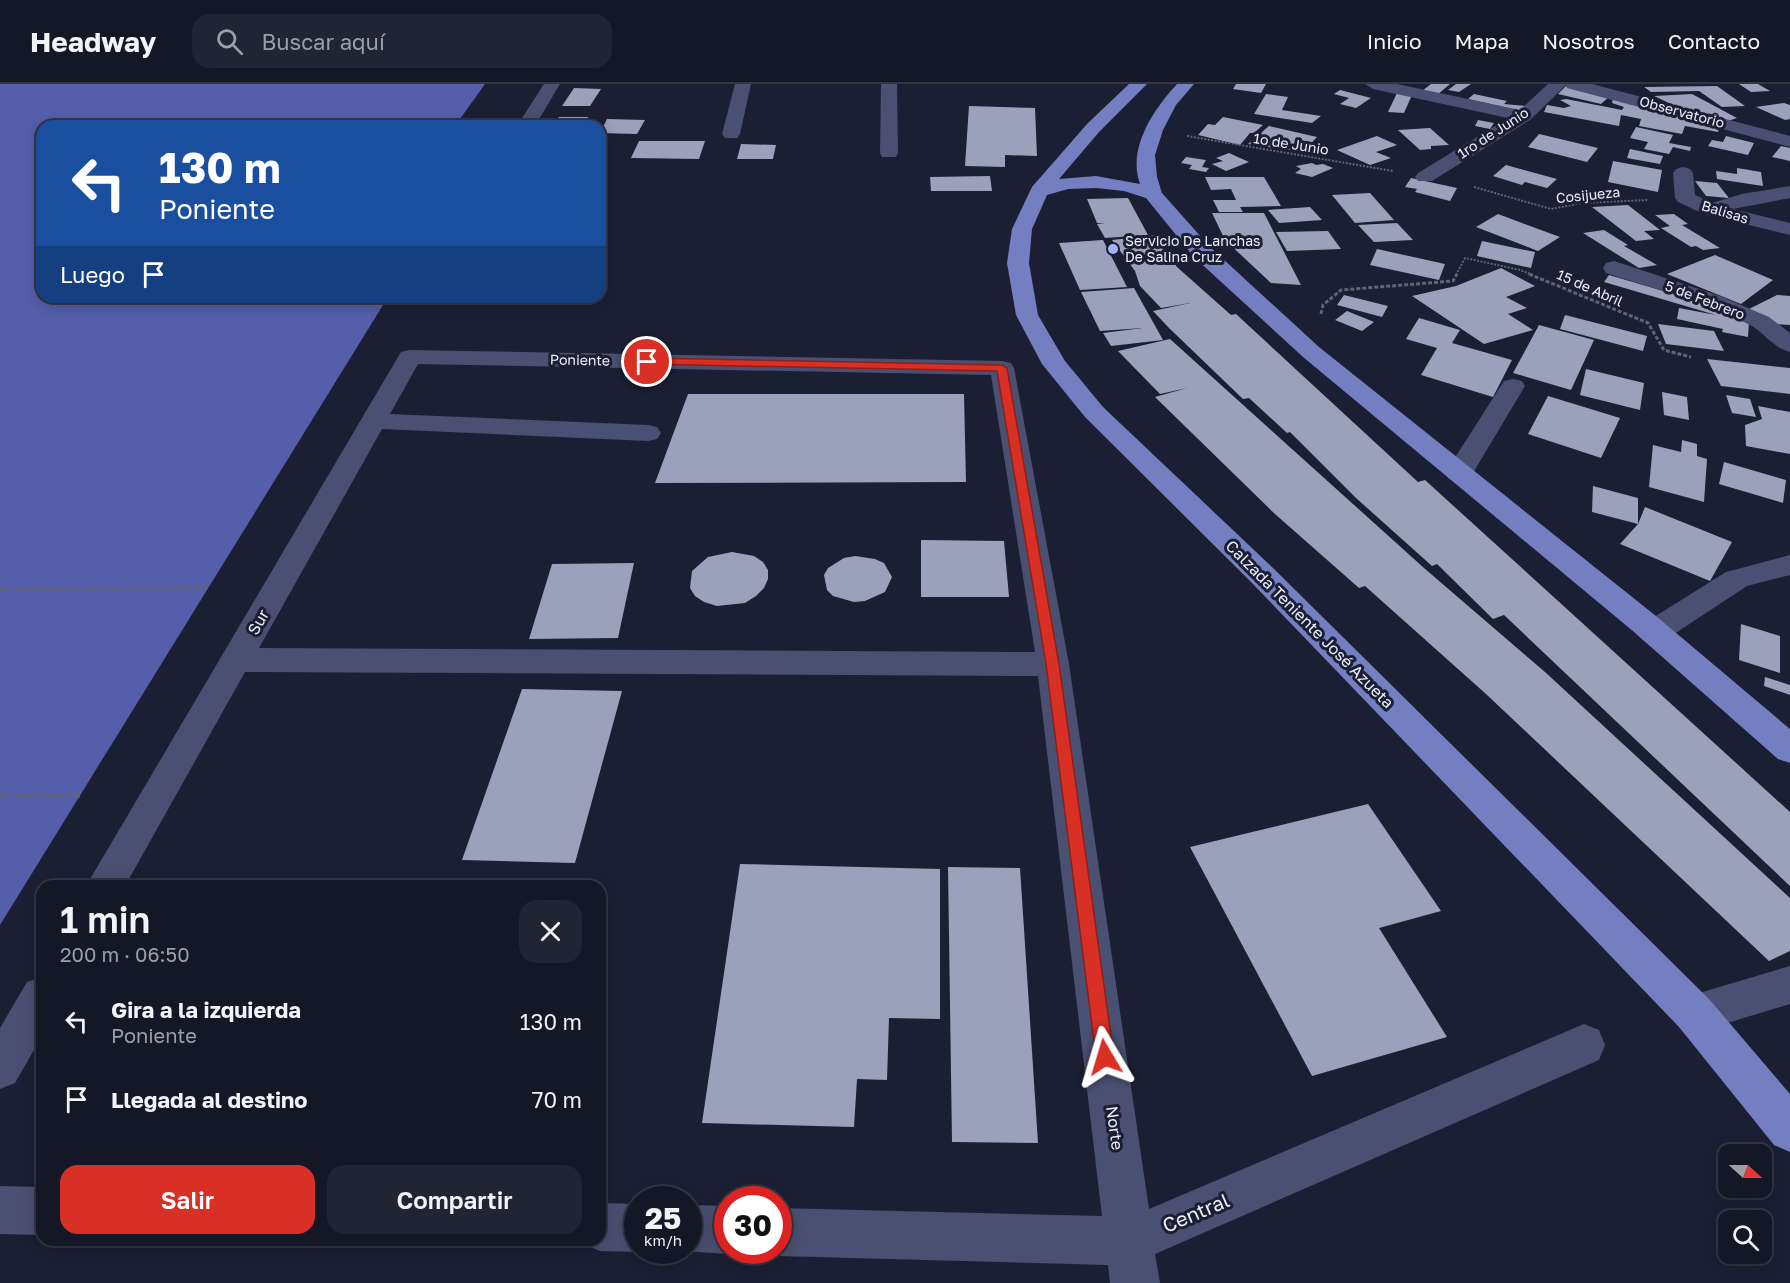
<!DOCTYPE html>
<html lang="es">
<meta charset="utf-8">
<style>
body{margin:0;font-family:"Golos Text",sans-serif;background:#212432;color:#f1f3f6;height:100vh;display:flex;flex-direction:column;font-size:22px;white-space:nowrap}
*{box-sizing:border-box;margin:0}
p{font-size:20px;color:#9d9fa7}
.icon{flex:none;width:33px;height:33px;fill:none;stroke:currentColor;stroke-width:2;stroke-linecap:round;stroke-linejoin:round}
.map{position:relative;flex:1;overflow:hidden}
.side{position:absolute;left:36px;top:796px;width:570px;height:366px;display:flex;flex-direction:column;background:#141726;border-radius:18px;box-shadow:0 3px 15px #0003,0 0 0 2px #333643}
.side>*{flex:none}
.top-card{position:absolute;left:36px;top:36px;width:570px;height:183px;border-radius:18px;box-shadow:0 3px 15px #0003,0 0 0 2px #333643;background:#1a4fa0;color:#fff;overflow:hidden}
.needle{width:39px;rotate:111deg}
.buttons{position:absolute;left:1718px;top:1060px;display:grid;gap:12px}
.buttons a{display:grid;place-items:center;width:54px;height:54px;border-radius:12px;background:#141726;box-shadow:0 3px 15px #0003,0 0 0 2px #333643;font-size:30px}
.speed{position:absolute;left:624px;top:1102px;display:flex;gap:12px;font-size:30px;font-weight:700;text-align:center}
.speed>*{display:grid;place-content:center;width:78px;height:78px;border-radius:50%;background:#141726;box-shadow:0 3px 15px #0003,0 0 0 2px #333643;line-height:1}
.speed small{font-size:15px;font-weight:400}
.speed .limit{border:9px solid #d22;background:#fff;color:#111}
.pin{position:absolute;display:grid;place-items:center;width:51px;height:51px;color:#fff;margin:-26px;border:3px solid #fff;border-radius:50%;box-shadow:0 2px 6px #0007}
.me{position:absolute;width:66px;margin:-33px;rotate:353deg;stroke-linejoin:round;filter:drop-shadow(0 0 4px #0008)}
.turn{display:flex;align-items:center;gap:21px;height:126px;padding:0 24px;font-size:27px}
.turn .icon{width:78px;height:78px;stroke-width:2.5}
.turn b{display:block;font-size:42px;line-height:51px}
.then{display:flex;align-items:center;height:57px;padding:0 24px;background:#0003;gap:12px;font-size:22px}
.round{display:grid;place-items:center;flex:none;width:63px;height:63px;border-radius:18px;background:#212432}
.headline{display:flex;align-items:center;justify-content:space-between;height:102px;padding:0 24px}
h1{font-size:36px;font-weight:600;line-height:45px}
.cta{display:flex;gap:12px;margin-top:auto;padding:12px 24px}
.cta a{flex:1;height:69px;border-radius:18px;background:#d93025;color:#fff;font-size:24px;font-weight:600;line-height:69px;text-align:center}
.cta a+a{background:#212432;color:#f1f3f6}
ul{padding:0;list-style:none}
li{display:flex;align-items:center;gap:18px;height:78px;padding:0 24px}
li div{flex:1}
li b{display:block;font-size:22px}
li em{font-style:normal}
header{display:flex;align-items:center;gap:36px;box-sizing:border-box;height:84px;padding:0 30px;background:#141726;border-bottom:2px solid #333643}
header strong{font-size:28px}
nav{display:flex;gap:33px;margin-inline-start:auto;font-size:21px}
.search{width:420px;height:54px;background:#212432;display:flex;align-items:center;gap:15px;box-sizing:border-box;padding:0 21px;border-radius:18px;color:#9d9fa7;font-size:22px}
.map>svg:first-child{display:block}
</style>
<header>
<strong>Headway</strong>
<div class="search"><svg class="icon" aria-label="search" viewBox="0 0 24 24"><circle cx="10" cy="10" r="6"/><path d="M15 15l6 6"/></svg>Buscar aquí</div>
<nav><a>Inicio</a><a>Mapa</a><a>Nosotros</a><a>Contacto</a></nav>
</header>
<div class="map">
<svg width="1790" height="1199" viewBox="0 0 1790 1199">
<rect width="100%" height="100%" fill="#1b1f33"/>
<!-- water -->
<path fill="#545eaa" d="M0,0H485L455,42H42V213H388L0,841Z"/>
<!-- building -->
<path fill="#9ba1bb" d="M1236,0H1266L1261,9L1233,5Z
M1431,0H1450L1437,11L1422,7Z
M1456,0H1471L1459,8L1448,6Z
M1739,0H1758L1770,7L1751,8Z
M1566,2L1610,12L1601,20L1558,10Z
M1717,2L1745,22L1722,23L1699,7L1651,8L1644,3Z
M574,4L601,5L590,22H562Z
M1340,6L1371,14L1356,24L1340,20L1349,14L1334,10Z
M1397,9L1412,11L1404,29L1388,28Z
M1266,10L1288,13L1282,26L1321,32L1312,39L1254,30Z
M1474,10L1507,17L1504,20L1526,22L1521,27L1468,15Z
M1692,10L1737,34L1725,38L1690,29L1654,12Z
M1613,14L1720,41L1718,48L1685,42L1682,50L1639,42L1641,35L1621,31L1619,42L1544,28L1547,21L1564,24L1571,22L1560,16L1566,15L1622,26L1624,23L1612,19Z
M1784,19L1790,21V35L1785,36L1756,23Z
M969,22L1035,24L1037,72L1005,71V83L965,82Z
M559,33H588L584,42H554Z
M1223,33L1263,41L1254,49H1250L1240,61L1198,51L1208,40L1215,41Z
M607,35L645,36L637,50L600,49Z
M1478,36L1494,39L1490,45L1475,42Z
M1269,42L1317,53L1303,68L1248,60Z
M1636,43L1673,51L1669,59L1691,63L1690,67L1673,63L1669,70L1644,65L1648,58L1630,54Z
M1430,44L1449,61L1431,62V65L1420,66L1398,46Z
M1539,50L1598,64L1587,78L1528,63Z
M1377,52L1397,61L1376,68L1391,74L1370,81L1337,66Z
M1726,52L1754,59L1748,71L1708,62L1712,56L1723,58Z
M639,57H705L699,75L631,74Z
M741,60L776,61L773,75H737Z
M1781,62L1790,64V77L1772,73Z
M1630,65L1663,72L1660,80L1627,74Z
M1229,69L1249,78L1226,87L1212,80L1223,77L1216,74Z
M1186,73L1206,76L1202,83L1209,84L1206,88L1189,85L1192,81L1181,79Z
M1613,77L1662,86L1658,108L1608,98Z
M1312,79L1316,81L1323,80L1333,84L1312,93L1295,89L1301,85L1296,82Z
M1506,81L1557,95L1547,104L1525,98L1522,101L1493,92Z
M1737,84L1761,88L1763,102L1717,95L1716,87L1737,90Z
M990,92L992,107H931L930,93Z
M1205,93H1264L1281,122L1240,123L1243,128H1219L1213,116H1236L1231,105L1211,106Z
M1411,94L1457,104L1450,117L1415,108L1417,105L1405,103Z
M1695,97L1717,99L1729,114L1706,112Z
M1370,109L1394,136L1355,139L1332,111Z
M1128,114L1148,151L1105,154L1097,140L1105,139H1097L1087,115Z
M1628,121L1660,146L1644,147L1654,155L1636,157L1592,123Z
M1310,123L1322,136L1279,139L1268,126Z
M1212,129H1264L1301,201L1271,199L1225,156Z
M1498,130L1560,153L1538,167L1476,143Z
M1674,130L1688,140L1682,141L1720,164L1703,166L1696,162L1691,163L1661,144L1670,142L1655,131Z
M1397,139L1413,156L1374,158L1358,141Z
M1604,146L1628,161L1624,162L1657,181L1639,184L1583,149Z
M1328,147L1341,165L1287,167L1276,148Z
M1157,151L1167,164H1163L1177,183L1231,231L1236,230L1418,398L1425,396L1790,728V802L1504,531L1493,535L1437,480L1432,482L1356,414L1290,348L1287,349L1249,314L1243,315L1169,244L1153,227L1190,219L1161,224L1140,202L1135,187L1112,156Z
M1103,156L1127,203L1080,206L1059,159Z
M1482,157L1535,168L1531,184L1477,172Z
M1377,165L1445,180L1439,196L1370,181Z
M1715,171L1773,196L1741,220L1667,190Z
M1501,184L1535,202L1506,213L1527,224L1508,230L1533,246L1484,260L1412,212L1456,202Z
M1609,191L1724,225L1749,237L1748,253L1722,248L1723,245L1677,235L1679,224L1716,231L1604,198Z
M1134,204L1163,256L1111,262L1103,249L1143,244L1100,247L1081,208Z
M1344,211L1388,222L1382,233L1337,221Z
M1777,211L1790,212V241L1772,240L1749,225Z
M1347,227L1374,238L1362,247L1335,236Z
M1565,231L1647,252L1643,267L1560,245Z
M1419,234L1460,246L1452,259L1512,276L1493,313L1421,291L1437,264L1406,255Z
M1658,240L1714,247L1724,267L1666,260Z
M1539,241L1594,256L1571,306L1513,289Z
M1170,255L1424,484L1545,588L1790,814V867L1769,877L1486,610L1365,502L1359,504L1275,430L1155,313L1187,304L1160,310L1118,267Z
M1707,275L1790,284V310L1721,302Z
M1586,285L1644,299L1640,326L1580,311Z
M1662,308L1687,313L1689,336L1664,331Z
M688,310H964L966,398L655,399Z
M1726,311L1750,315L1756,333L1732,329Z
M1548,312L1620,334L1601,374L1528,350Z
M1758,322L1790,328V370L1746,362L1745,341L1762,335Z
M1682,356L1697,360V372L1707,375L1704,418L1649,403L1653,361L1681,368Z
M1724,378L1786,396L1783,419L1719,400Z
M1593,402L1638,414V440L1592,428Z
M1645,423L1732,458L1710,497L1620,460L1638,440Z
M921,456L1004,457L1009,513H921Z
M732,468L754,472L763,478L768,486V495L764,504L756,512L745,519L717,522L704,518L695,512L690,504L692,487L708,473Z
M855,472L875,475L884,479L892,493L885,508L865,517L854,518L833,512L827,506L824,491L828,484L844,474Z
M634,479L618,554L529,555L552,480Z
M1741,540L1780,552V589L1739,576Z
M1765,593L1790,601V611L1764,602Z
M522,605L622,607L575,779L462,776Z
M1368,720L1441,827L1379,844L1447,953L1312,992L1190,763Z
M740,780L940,785V935L889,934L887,996L857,995L854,1043L702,1039Z
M948,783L1020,784L1038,1059L952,1058Z"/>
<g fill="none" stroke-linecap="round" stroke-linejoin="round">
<!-- path-far2 -->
<path stroke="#606476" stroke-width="2" stroke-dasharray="2 1.5" stroke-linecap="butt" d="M1187,52L1393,87
M1474,103L1551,125L1582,119L1648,116
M1456,191L1465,174L1520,186L1533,191"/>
<!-- path-far1 -->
<path stroke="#606476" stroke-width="3" stroke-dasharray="4 2" stroke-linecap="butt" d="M1529,190L1648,239L1664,266L1691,273
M1321,230L1323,221L1341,206L1453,197L1457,190"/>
<!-- path -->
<path stroke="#606476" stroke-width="4" stroke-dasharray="4.5 3" stroke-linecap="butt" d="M0,506L208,504
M0,712H80"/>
<!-- minor -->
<path fill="#4a5071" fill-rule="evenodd" d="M544,0H560L535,42H517Z
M735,0H751L740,50L737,54H725L722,50Z
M881,0H897L898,69L896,73H882L880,69Z
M1365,0H1397L1520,26L1548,0H1592L1790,52V63L1567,4L1566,1L1530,36L1432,97H1418L1415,93L1418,89L1508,34L1373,5Z
M1683,83L1690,85L1693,89L1695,111L1712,119L1742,110L1790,102V114L1733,125L1790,139V151L1704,130L1678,118L1675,114L1673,89L1676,85Z
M1614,177L1720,212L1769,233L1790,249V268C1774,264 1765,250 1752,242C1707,218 1654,205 1606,189L1603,184L1606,179Z
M410,266L1002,277L1011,279L1014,284L1069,580L1149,1125L1584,940L1599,946L1605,961L1599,976L1155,1170L1160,1199H1110L1108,1181L778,1172L766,1167H778V1124L1102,1132L1038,592L245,588L125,802H86L398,273L401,268ZM418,280L991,291L1035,568L259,564L382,345L648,357L657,355L661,349L657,343L648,341L390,330Z
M1513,295L1522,297L1525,302L1473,389L1469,395L1459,397L1449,395L1445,389L1504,297Z
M1790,471V491L1747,502L1665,556L1654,559L1643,556L1638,548L1643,540L1726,488Z
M1790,882V920L1694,949L1679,943L1673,929L1679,915Z
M42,893V952L15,999L0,1005V944L27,898Z
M0,1102L42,1103V1151L0,1150Z
M600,1119L638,1120V1167H640L638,1168L600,1167L583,1160L582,1156H600Z
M688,1121L728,1122V1167H735L728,1170L683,1167H688Z"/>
<!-- major -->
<path fill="#737fc1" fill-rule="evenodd" d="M1129,0H1147L1099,48L1059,95L1096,92L1140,100C1127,64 1154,25 1177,0H1194L1176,21L1163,46L1155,71L1157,93L1162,109L1210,163L1319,263L1656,532L1790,645V679L1778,675L1634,548L1303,273L1194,173L1146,114L1124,107L1096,104L1068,105L1047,111L1032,145L1029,179L1038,231L1065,277L1103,323L1272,483L1709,915L1790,1010V1068L1774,1061L1679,943L1250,497L1085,333L1042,280L1016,231L1007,179L1012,145L1032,103L1087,40Z"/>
</g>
<!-- route -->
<path fill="#d93025" stroke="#8d1f18" stroke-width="1.5" d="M647,274L1002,281L1007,284L1059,580L1114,973L1111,979L1105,981L1099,979L1096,973L1046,580L997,287L643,280V275Z"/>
<!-- markers -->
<circle fill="#a4b2fc" stroke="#1b1f33" stroke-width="2" cx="1113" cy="165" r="6"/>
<g text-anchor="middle" stroke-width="6" stroke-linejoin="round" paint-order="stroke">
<!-- far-street labels -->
<g font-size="14" fill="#eceffe" stroke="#1b1f33">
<text transform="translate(1682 28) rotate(15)" y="5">Observatorio</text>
<text transform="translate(1493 49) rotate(-33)" y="5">1ro de Junio</text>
<text transform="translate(1291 60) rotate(9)" y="5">1o de Junio</text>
<text transform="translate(1588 111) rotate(-6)" y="5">Cosijueza</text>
<text transform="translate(1725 128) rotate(17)" y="5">Balisas</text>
<text transform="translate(1590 204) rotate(24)" y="5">15 de Abril</text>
<text transform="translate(1705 216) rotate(21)" y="5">5 de Febrero</text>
<text transform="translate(580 276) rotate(1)" y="5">Poniente</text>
</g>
<!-- far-poi labels -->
<g font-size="14" fill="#eceffe" stroke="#1b1f33" text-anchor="start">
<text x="1125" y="162">Servicio De Lanchas<tspan x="1125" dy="16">De Salina Cruz</tspan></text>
</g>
<!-- street labels -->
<g font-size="16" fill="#eceffe" stroke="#1b1f33">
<text transform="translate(258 538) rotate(-60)" y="6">Sur</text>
<text transform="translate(1310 540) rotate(45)" y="6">Calzada Teniente José Azueta</text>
<text transform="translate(1115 1044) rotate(82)" y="6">Norte</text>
</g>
<!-- near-street labels -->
<g font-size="20" fill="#eceffe" stroke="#1b1f33">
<text transform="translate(1196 1129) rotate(-23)" y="7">Central</text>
</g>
</g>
</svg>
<div class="buttons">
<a><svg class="needle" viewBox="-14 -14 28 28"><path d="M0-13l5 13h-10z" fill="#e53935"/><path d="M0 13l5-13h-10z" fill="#9d9fa7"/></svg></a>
<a><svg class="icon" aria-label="search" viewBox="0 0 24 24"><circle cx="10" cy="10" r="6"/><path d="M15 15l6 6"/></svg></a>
</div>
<div class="speed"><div>25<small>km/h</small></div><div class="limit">30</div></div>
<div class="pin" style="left:647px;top:278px;background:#d93025"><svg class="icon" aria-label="arrive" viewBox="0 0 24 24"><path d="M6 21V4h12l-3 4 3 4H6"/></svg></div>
<svg class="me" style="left:1105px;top:973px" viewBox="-20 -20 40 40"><path d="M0-17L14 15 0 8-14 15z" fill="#d93025" stroke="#fff" stroke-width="4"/></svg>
<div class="top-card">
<div class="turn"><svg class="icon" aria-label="left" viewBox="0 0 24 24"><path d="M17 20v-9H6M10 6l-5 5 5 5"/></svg><div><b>130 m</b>Poniente</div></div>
<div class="then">Luego<svg class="icon" aria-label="arrive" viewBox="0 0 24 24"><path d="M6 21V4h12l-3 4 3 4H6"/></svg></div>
</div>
<section class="side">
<div class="headline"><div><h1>1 min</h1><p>200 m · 06:50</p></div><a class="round"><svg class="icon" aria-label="close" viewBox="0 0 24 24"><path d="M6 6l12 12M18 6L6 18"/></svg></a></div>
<ul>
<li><svg class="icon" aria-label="left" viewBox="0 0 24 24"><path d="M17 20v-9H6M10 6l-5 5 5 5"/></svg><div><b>Gira a la izquierda</b><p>Poniente</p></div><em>130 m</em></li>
<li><svg class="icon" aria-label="arrive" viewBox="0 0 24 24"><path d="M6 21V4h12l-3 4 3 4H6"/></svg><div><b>Llegada al destino</b></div><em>70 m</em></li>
</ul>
<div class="cta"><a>Salir</a><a>Compartir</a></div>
</section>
</div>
